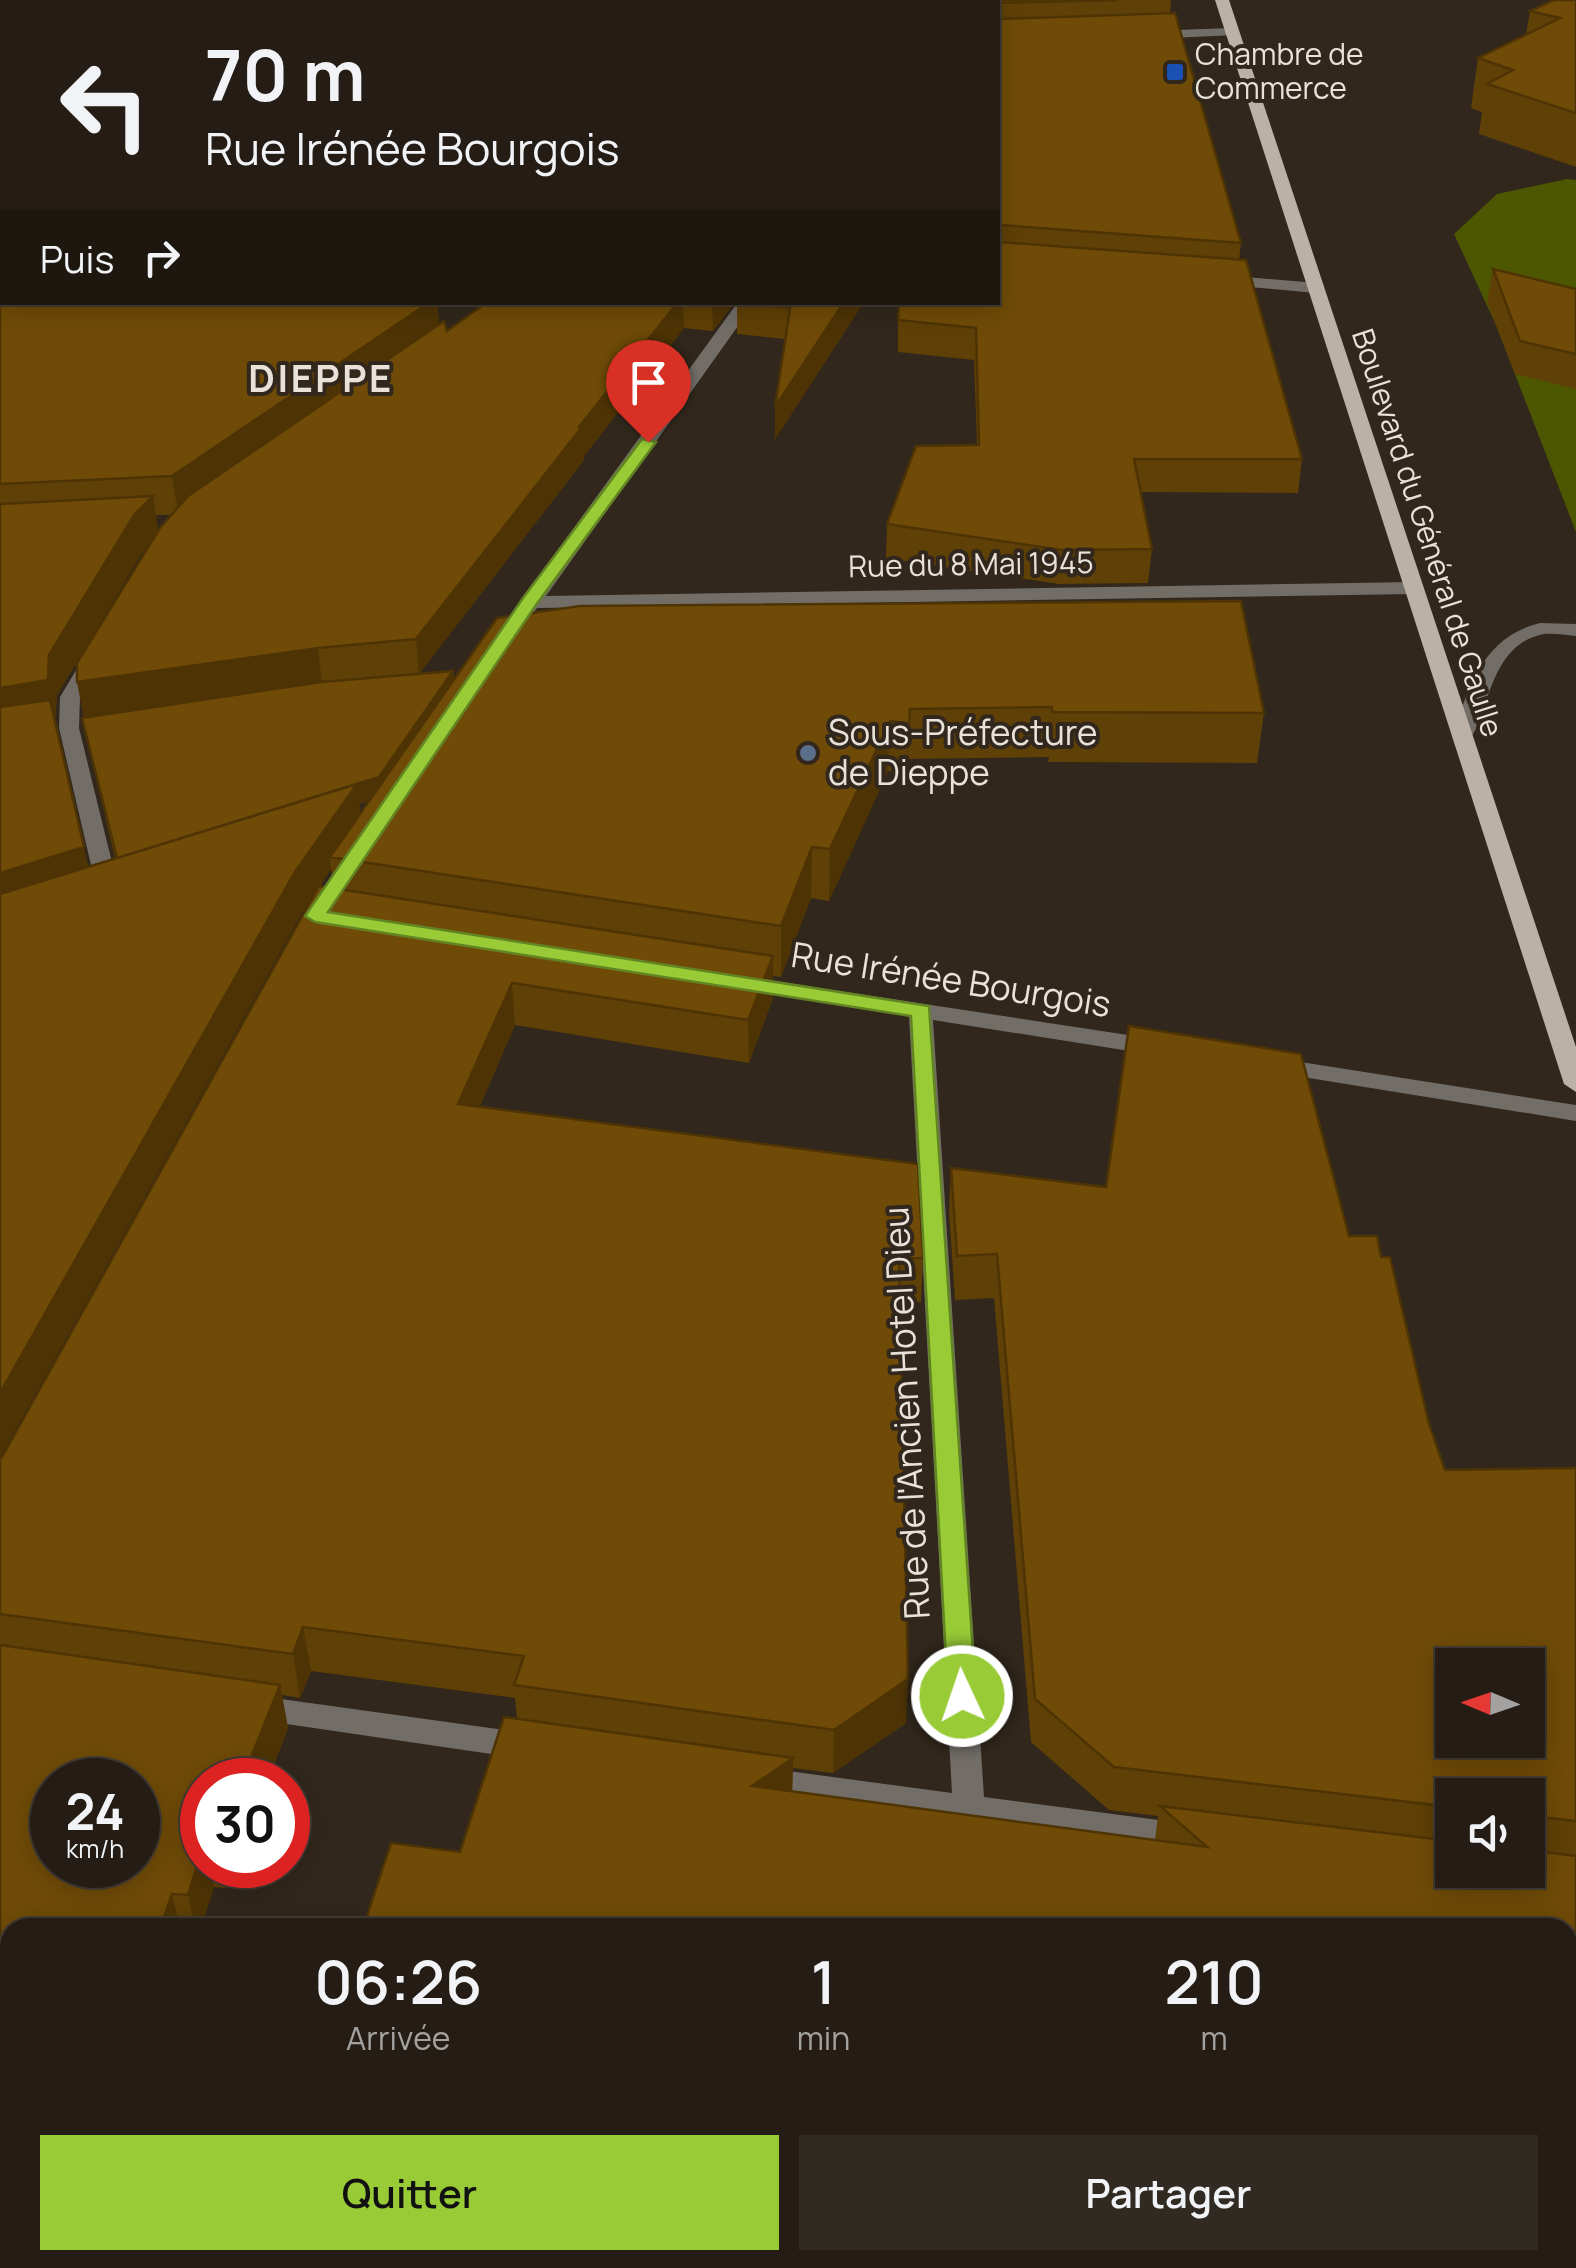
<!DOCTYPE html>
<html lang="fr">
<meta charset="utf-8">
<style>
body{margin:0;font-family:Manrope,sans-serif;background:#312a22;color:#f1f3f6;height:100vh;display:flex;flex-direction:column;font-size:38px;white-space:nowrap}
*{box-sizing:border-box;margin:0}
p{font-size:32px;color:#a3a2a0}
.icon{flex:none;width:55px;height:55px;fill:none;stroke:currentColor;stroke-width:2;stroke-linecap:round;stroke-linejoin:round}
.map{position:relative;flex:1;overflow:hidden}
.sheet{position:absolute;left:0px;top:1918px;width:1578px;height:352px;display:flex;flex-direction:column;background:#251d15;border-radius:30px 30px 0 0;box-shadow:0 5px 25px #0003,0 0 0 2px #423b34}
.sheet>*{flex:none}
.hud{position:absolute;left:0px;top:0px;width:1000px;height:305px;box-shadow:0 5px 25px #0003,0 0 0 2px #423b34;background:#251d15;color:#f1f3f6;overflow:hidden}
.needle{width:65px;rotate:272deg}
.controls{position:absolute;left:1435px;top:1648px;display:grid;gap:20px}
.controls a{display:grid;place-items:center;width:110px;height:110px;border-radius:0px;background:#251d15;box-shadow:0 5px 25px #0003,0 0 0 2px #423b34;font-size:50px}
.speed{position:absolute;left:30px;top:1758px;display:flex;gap:20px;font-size:50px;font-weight:700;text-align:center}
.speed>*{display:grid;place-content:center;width:130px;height:130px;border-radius:50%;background:#251d15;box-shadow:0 5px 25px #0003,0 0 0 2px #423b34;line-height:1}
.speed small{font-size:25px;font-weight:400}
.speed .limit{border:15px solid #d22;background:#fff;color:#111}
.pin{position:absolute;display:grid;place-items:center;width:85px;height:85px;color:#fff;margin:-102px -42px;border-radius:50% 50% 50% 0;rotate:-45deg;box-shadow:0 0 10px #0007}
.pin .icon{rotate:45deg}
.me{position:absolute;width:110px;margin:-55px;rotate:357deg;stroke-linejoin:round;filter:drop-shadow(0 0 8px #0008)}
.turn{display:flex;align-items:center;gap:35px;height:210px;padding:0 40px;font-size:45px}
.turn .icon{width:130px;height:130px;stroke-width:2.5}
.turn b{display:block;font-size:70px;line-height:85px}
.then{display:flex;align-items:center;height:95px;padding:0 40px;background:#0003;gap:20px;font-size:38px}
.eta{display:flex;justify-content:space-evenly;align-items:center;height:170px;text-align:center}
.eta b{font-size:60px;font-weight:600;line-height:70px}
.cta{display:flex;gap:20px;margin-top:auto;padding:20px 40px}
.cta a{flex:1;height:115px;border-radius:0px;background:#98cb36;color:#111;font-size:40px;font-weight:600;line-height:115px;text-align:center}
.cta a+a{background:#312a22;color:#f1f3f6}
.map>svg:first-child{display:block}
</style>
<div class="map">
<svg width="1576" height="2268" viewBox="0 0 1576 2268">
<rect width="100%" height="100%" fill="#31271c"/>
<!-- green -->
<path fill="#4d5600" d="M1567,179L1576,180V532L1496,325L1454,234L1497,194Z"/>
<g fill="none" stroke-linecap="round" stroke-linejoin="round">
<!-- minor -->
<path fill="#726d67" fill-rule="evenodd" d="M1232,28L1237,29V35L1147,39L1140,35L1147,31Z
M1222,275L1316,283L1324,288L1316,293L1216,284L1214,280Z
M738,302H755L546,596L1414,582L1424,588L1414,594L537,608L511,644H497L494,640L523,598Z
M1540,623L1576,624V636C1566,635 1554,633 1544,634C1482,645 1489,736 1463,743L1456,741L1452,737C1469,686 1483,637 1540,623Z
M94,650L104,656L80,697L79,728L120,895L109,902L98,895L59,728L60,697L87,652Z
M741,976L1161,1040L1173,1048L1161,1056L933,1020L984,1797L1189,1824L1200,1828L1205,1837L1200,1846L1189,1850L969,1823L747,1789L742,1780L747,1771L758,1767L952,1793L909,1016L733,988L729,983Z
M1275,1058L1576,1105V1121L1266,1071L1263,1066Z
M253,1695L526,1733L537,1737L542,1746L537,1755L526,1759L253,1719L242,1716L238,1707L242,1698Z"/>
<!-- major -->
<path fill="#bcb1a6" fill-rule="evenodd" d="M1215,0H1229L1576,1047V1092L1564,1084Z"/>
</g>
<!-- wall -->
<path fill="#5f4006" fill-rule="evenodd" d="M603,0H1171L1170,13L1241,243L1239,260L1302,459L1298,493L1140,492L1152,549L1148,583L1059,584L886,558L887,524L977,445L974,360L898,352V302L998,2Z
M1576,0V167L1479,134L1482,112L1471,108L1478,58L1526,35L1530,11Z
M0,41L437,302L439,324L447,331L487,302H735L713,331L684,328L584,456V460L419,674L453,671L454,680L1264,713L1257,763L1048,762L1049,757L908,759L907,773L888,771L829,901L811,898L781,977L773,976V998L749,1063L515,1025L480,1106L923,1258L921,1302L900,1303L906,1723L833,1773L793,1768L792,1791L1155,1840L1158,1816L1109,1810L1031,1742L994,1298L955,1300L949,1211L951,1168L1349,1236L1381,1257L1429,1424L1445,1470L1576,1468V2060L1568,2058V1928H363L460,1852L517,1718L515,1698L311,1671L300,1698L282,1695L288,1728L268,1780H202V1865H235L226,1888L214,1887L201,1928H10L0,2268V1458L2,1457L313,896L301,914L0,1457ZM156,515H172L158,530ZM149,545L77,682L84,717L321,683L82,718L115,858L88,866L55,721L57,695L141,554ZM369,801L360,813L359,804ZM331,869L334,889L320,886ZM1452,1795H1528V1870H1452Z
M1493,269L1576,289V389L1515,374L1487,302Z
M737,302H864L775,439V407L785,339L737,334Z
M1506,2260H1568L1576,2268H1507Z"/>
<!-- shaded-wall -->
<path fill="#4e3405" d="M430,302H437L440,334L178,514L172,476Z
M678,302H683L684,328L584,456V460L419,674L416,639L579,427Z
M712,302H735L713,331Z
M844,302H864L775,439V407Z
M153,496L159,534L141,554L57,695L55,721L0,730V688L49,655L134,515Z
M318,648L322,682L84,717L77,682Z
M453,671L454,690L382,797L359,804L362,825L330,857L331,869L301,914L0,1457V1393L121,879Z
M910,709L908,759L907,773L909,723Z
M890,721L888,771L829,901L830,849Z
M84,847L93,888L0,918V873Z
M812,847L811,898L781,977V926Z
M773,956V998L749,1063L748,1020Z
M512,983L515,1025L462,1147L458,1104Z
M303,1627L311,1671L300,1698L293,1654Z
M908,1679L906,1723L833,1773L834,1730Z
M280,1685L288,1728L268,1780H242Z
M793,1758L792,1801L752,1786Z
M1541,1817L1528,1860V1855L1537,1823Z
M202,1850V1865H209L214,1887L201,1928H195L188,1895Z
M221,1865H235L226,1888Z
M172,1894L180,1928H160Z"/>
<!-- building -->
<path fill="#6f4b07" stroke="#4e3405" stroke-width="2.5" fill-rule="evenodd" d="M603,0H1118L999,3L998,9V2H601Z
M1554,0H1576V113L1487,84L1513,70L1478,58L1560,18L1530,11Z
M1175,13L1241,243L1000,225L998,232V17L999,19Z
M0,41H2V302H430L172,476L0,484Z
M998,240L999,242L1246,260L1302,459H1134L1152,549L1062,550L887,524L916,446L979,445L976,328L898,320L899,302H998Z
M1493,269L1576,289V354L1520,341Z
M487,302H678L579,427H582L416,639L318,648L77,682V663L160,528L188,496L444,321L447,331Z
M740,302H844L775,407L790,308Z
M153,496L134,515L49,655L48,680L0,688V504Z
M1241,601L1264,713L1052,712V707L910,709L909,723L890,721L830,849L812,847L781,926L330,857L497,618L580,606Z
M453,671L379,777L117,858L82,718L321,682Z
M50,700L84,847L0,873V707Z
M357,784L295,872L0,1393V894Z
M319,886L773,956L748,1020L512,983L458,1104L918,1164L923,1258L899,1259L908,1679L834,1730L514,1685L524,1656L303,1627L293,1654L0,1614V1458L2,1457Z
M1129,1026L1301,1054L1349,1236H1377L1381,1257H1390L1429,1424L1445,1470L1576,1468V1821L1541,1817L1537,1823H1528V1795H1452V1807L1114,1767L1035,1699L997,1254L957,1256L951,1168L1106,1187ZM1452,1665H1528V1740H1452Z
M0,1645L280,1685L242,1780H202V1850L188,1895L172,1894L160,1928H10V2260H1275L1276,2268H0ZM52,1780H138V1865H52Z
M504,1717L793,1758L752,1786L1207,1847L1160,1806L1452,1841V1870H1528V1850L1576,1856V2015L1568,2014V1928H363L391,1843L460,1852Z
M1568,2125H1576V2268H1529L1528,2260H1568Z"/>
<!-- route -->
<path fill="#98cb36" stroke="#638423" stroke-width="2.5" d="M642,439L656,442L536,605L328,912L929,1006L976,1696L972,1704L962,1707L952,1704L948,1696L911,1016L315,922L305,916L523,598Z"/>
<!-- markers -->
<rect fill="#1a4fb4" stroke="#31271c" stroke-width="4" x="1165" y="62" width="20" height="20" rx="5"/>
<circle fill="#5c6f8a" stroke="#31271c" stroke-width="4" cx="808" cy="753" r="10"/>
<g text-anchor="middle" stroke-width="8" stroke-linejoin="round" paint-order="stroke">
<!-- far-poi labels -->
<g font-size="30" fill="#e8e2da" stroke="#31271c" text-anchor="start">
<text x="1195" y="65">Chambre de<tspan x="1195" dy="34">Commerce</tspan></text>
</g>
<!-- far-street labels -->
<g font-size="30" fill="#e8e2da" stroke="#31271c">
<text transform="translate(1427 533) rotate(72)" y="10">Boulevard du Général de Gaulle</text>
<text transform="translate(971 565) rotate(-1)" y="10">Rue du 8 Mai 1945</text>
</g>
<!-- poi labels -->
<g font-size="35" fill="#e8e2da" stroke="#31271c" text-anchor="start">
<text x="828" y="745">Sous-Préfecture<tspan x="828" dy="40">de Dieppe</tspan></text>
</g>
<!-- street labels -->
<g font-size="35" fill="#e8e2da" stroke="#31271c">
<text transform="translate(951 980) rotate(9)" y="12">Rue Irénée Bourgois</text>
<text transform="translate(907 1413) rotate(-93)" y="12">Rue de l'Ancien Hotel Dieu</text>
</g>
<!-- far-district labels -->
<g font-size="38" font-weight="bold" letter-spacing="2.5" fill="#e8e2da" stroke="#31271c">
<text x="321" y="392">DIEPPE</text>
</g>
</g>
</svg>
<div class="controls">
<a><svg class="needle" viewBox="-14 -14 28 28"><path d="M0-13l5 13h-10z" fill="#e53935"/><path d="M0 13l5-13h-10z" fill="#a3a2a0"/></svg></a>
<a><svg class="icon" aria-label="sound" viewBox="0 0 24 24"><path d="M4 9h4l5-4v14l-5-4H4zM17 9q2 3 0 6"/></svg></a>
</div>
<div class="speed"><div>24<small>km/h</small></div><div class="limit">30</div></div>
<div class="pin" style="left:648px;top:442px;background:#d93025"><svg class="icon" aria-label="arrive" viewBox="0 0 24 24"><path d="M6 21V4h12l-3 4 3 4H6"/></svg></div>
<svg class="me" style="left:962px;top:1696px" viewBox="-20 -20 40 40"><circle r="17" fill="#98cb36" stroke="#fff" stroke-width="3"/><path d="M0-11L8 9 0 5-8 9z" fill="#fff"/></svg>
<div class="hud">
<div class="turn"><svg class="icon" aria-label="left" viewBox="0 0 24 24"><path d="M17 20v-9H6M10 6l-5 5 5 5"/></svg><div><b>70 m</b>Rue Irénée Bourgois</div></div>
<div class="then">Puis<svg class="icon" aria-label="right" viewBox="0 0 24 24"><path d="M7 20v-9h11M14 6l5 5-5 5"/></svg></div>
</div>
<section class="sheet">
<div class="eta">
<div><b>06:26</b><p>Arrivée</p></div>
<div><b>1</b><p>min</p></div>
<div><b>210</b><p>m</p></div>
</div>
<div class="cta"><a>Quitter</a><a>Partager</a></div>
</section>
</div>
